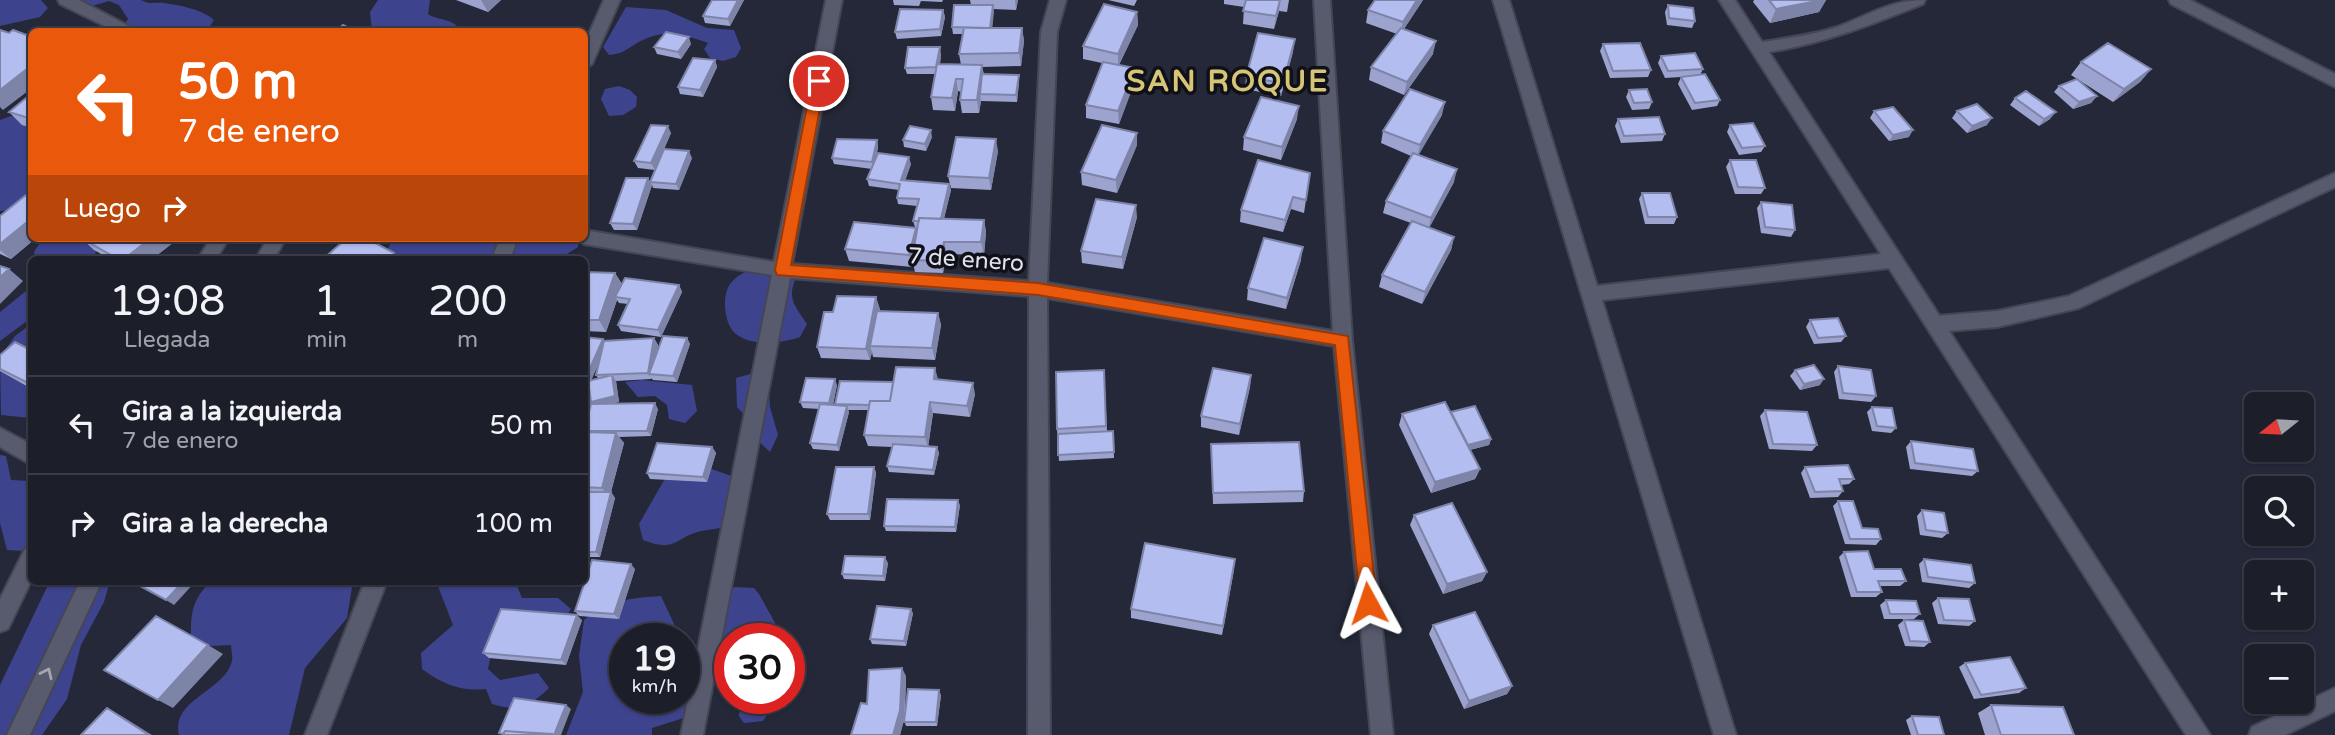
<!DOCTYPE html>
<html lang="es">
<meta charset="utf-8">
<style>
body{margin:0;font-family:"Varela Round",sans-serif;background:#292b36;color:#f1f3f6;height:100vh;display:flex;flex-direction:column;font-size:26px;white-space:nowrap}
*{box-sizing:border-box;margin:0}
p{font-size:23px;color:#a0a2a8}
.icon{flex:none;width:38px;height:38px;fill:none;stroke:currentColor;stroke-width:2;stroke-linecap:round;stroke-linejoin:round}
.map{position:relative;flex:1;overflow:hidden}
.details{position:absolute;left:28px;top:256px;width:560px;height:329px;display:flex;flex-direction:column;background:#1c1e2a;border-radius:10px;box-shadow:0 2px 5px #0004,0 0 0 2px #3a3c47}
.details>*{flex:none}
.top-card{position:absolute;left:28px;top:28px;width:560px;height:214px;border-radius:10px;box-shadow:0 2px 5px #0004,0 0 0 2px #3a3c47;background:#ea580c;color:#fff;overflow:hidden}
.needle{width:46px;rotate:252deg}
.buttons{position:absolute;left:2244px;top:392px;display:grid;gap:14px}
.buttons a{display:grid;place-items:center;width:70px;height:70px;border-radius:10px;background:#1c1e2a;box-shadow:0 2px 5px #0004,0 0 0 2px #3a3c47;font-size:35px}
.speed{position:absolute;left:609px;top:623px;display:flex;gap:14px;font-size:35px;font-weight:700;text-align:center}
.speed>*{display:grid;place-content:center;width:91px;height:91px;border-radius:50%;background:#1c1e2a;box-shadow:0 2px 5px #0004,0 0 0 2px #3a3c47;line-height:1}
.speed small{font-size:18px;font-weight:400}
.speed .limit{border:10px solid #d22;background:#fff;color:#111}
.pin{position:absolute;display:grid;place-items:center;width:60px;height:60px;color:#fff;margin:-30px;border:4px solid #fff;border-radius:50%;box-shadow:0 2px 7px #0007}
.me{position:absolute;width:77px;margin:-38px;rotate:355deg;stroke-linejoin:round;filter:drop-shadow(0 0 5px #0008)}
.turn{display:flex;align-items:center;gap:24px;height:147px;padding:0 35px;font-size:32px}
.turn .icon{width:91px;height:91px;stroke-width:2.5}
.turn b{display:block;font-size:49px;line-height:60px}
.then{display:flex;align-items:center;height:66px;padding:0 35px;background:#0003;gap:14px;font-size:26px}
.eta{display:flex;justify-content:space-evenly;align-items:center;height:119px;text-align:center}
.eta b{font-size:42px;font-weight:600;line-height:49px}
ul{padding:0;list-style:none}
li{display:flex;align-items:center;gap:21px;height:98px;padding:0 35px;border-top:2px solid #3a3c47}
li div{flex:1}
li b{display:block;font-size:26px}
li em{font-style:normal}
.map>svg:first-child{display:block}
</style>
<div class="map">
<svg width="2335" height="735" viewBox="0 0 2335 735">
<rect width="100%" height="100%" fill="#252838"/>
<!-- forest -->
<path fill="#3e438e" d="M0,0H41L48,8L40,17L0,26Z
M75,0H141C150,5 155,2 164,3C179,5 204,10 214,20L207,31H120L128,19L119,5L109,1L82,9Z
M378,0H430L428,14C438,21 455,18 460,31H372L370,12Z
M626,7L666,10L707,28L734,30L741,48L736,57L723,61L710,58L704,49L708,43C679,33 662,28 634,45C624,51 621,54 609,55L603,47Z
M619,86L630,90L637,97L636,107L623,115L609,116L601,99L605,89Z
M11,116L23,119L31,132V206L27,209L0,211V120Z
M43,238H97L95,259H35L34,252Z
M393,238H579L578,247L559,259H390L384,257Z
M759,266L796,278C786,299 796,307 807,324L800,337C782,343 752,347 736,334C724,325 721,294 731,283C738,274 749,270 759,266Z
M31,287V318L0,341V312Z
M31,324V418L1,415L0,357L15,336Z
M754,373L768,377L770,407L778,435L770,452L749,432L747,418L737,407L736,378Z
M642,380L692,385L697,411L685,423L669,419L667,405L655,396L638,397L625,382Z
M0,455L6,456L11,480L31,481V547L24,551L7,550L0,523Z
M703,466L737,478L746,495L747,510L734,526C723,528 711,529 701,531C673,538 677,553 643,540L639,524L667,475Z
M50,581H110L104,602L81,645L67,699L42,735H0V685Z
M211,581H353L347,618L305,668L289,735H179C170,700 225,691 232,661C233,657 231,649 231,645L191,647C191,617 189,603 211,581Z
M436,581H520L516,583L522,598H558L571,609L561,626L492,650L488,669L500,680L538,673L549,688C528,708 520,712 492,704L486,689C462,692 442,684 422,669L421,653L453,625Z
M735,587L754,588L759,594L784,639H730V671L723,669L721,641L712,627L726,591Z
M661,596L681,639H625V698H684V645C695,669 699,691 690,716L652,728V735H566L583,692L579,656L584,620C608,600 630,598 661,596Z
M740,698H769V712L763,721L744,723L739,716Z"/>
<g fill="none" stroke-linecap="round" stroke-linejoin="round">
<!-- service casing -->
<g stroke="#444654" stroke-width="4">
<path id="service" d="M2335,173V187L2079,308L1997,327L1936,332L1929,329L1927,324L1929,319L1936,316L1997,311L2069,296Z"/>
</g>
<!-- minor casing -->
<g stroke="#444654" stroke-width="4">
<path id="minor" d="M58,0H79L140,32H117L60,4Z
M604,0H620L592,64L584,70V45Z
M826,0H842L792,264L1029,281L1041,32L1050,0H1066L1057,32L1047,283L1333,331L1314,0H1330L1352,340L1393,735H1371L1334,346L1047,298L1050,735H1028L1029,296L790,278L703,735H681L772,275L584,244L576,238H584V230L774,262Z
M1493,0H1509L1597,286L1881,254L1719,0H1735L1762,42C1787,38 1813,35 1837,27C1869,15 1890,0 1925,0L1923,4C1870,25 1825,43 1769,52L2210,735H2186L1889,268L1602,300L1736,735H1714Z
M2169,0H2190L2335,74V87L2171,4Z
M211,238H229L216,259H198Z
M268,238H286L274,259H256Z
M500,238H518L510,259H492Z
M0,428L32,445V465L0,447Z
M32,547V579L8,629L0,632V599L25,549Z
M80,581H102L30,735H7Z
M365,581H387L327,735H305Z
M2335,688V711L2285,735H2249L2252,727Z"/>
</g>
<!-- service -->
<use href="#service" fill="#585b6e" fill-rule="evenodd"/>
<!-- minor -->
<use href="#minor" fill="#585b6e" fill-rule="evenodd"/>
</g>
<!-- wall -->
<path fill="#9ba3ce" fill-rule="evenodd" d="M456,0H501L488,12Z
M712,0H744L730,26L705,23L703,16Z
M893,0H943L942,2L921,1L919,6L894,5Z
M970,0H1018L1016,10L993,9L992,28H1022L1024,41L1021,66L982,67L984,74L1019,82L1017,102L981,101L979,113H962L960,100L961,92L958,91L955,111L933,110L931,97L935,74H907L905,68L941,54L940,64L961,65L959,54L963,34H953L952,27L971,5Z
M1108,0H1137L1134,6Z
M1224,0H1289L1287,12L1279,11L1274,29L1243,24L1244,7L1224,4Z
M1375,0H1423L1404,29L1433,54L1404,95L1369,80L1371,67L1397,34L1366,23L1368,10Z
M1754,0H1826L1819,12L1770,23L1753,2Z
M1668,5L1695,21L1692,28L1667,25L1665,12Z
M943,10L945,17L941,36L897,39L895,32Z
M1137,12L1138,25L1119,65L1135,68V81L1119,124L1086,118V105L1102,63L1083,59V46Z
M691,44L681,59L657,54L654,47Z
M1603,44L1651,70L1648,77L1610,78L1600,51Z
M1293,52L1281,96L1245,89L1246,77Z
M1661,56L1703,69L1700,75L1720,100L1717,106L1692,110L1678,84L1681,77L1665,78L1658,63Z
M715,60L717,67L703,97L680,94L678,87Z
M2081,62L2151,69L2140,82L2113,102L2071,75Z
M2059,86L2097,96L2091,103L2073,109L2054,92Z
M1629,90L1652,102L1649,109L1632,110L1626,97Z
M32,93V128L22,125L9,112Z
M2015,98L2050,119L2039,126L2010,105Z
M1874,111L1909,137L1889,141L1870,118Z
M1957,111L1987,125L1967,133L1952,118Z
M1442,115L1418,155L1454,182L1429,228L1454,237L1451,250L1422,304L1379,287L1382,275L1411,223L1383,213L1386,201L1411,156L1381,143L1383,131Z
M1297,119L1281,160L1243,150L1244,137Z
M1618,119L1665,134L1662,141L1621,143L1615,126Z
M1730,125L1765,146L1761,152L1739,155L1727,132Z
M671,133L655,170L638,168L634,161Z
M1137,133V145L1117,193L1082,185L1081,172Z
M932,137L926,151L904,147L903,140Z
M877,140L878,147L876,158L911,164L905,180L949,184L951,190L944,219L984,220L986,232L984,255L947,254L943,273L915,272L913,263L912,267L849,261L845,249L917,231L918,228L915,227L913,221L917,206L898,204L897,198L899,190L869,186L867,179L872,169L834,164L832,158Z
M998,151L991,190L951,188L948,176Z
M692,158L679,190L653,188L652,185L637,230H614L610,223L648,178L650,182Z
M1730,160L1765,188L1761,194H1735L1726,167Z
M1310,173L1304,213L1291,209L1283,232L1240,222L1241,210Z
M1642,193L1677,217L1674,224H1645L1639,199Z
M1761,202L1795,230L1791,237L1761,233L1757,208Z
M0,216L32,238H36L11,259L0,254Z
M1137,217L1123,269L1082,263L1081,251Z
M81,238L174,242L152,259H110L94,250Z
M1301,260L1286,309L1247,300L1248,288Z
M584,272L615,273L622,284L679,285L682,292L661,337L621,331L618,325L628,304L619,303L617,300L606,332L584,331Z
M876,297L880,311L938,313L941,325L935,360L873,357L872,352L870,360L821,358L817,347L833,312Z
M1810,320L1846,336L1841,342L1814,344L1806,327Z
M584,337L603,339L604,341L654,338L658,345L656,356L687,338L690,344L677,382L653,380L651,378V379L616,381L619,402L612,403L658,409L651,436L619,437L624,443L611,492L615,498L600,557H584V428L592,404L591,402V381L584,380ZM600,361L596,375L598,378L591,380Z
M32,345V389L0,371V355L27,348Z
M1838,366L1876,396L1871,402L1839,399L1834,372Z
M1104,370L1107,431H1113L1114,458L1059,461L1057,429Z
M1795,370L1820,385L1800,390L1790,376Z
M1251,375L1250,387L1239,435L1201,427V416Z
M938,379L975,394L970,417L933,413L928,447H937L939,453L934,475L889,472L887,466L892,447L868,446L864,435L868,410H848L849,412L839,451L813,449L810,443L819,409L803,408L800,402L837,385L833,405H835V404L893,382Z
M1872,407L1896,428L1891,433L1872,431L1867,412Z
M1765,410L1817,445L1812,451L1769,449L1760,416Z
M1451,412L1491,439L1489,445L1470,450L1480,469L1475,479L1431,493L1399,425L1402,414Z
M1911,441L1978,471L1972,476L1910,469L1906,447Z
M1211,444L1304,491L1303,502L1213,504Z
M712,447L716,453L707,482L650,479L647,473Z
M874,467L876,473L870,520H830L827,514Z
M1805,467L1854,479L1849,484L1841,485L1843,491L1838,497L1810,498L1801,473Z
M1838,501L1862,528L1881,539L1876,545L1845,544L1833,506Z
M960,505L956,532L886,531L884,526Z
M1922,510L1948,533L1942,538L1920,535L1917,516Z
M1414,515L1487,572L1482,581L1443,594L1410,525Z
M1844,552L1874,569L1906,581L1900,586H1880L1882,592L1876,597H1851L1839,557Z
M1924,559L1975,583L1969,588L1922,582L1919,564Z
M888,563L885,581L844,579L842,574Z
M635,569L619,619L579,616L575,611Z
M1234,569L1222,635L1131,618V609Z
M1938,598L1975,621L1969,626L1938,624L1932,603Z
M1886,600L1920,614L1914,619H1884L1880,605Z
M913,613L906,646L872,644L870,639Z
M582,620L566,665L489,658L483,653Z
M1904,620L1930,642L1924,647L1905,646L1898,625Z
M1433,625L1512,686L1507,694L1464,709L1429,634Z
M1965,663L2026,688L2019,693L1974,699L1959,667Z
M906,676L905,716L941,695L937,726H906L904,720L900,735H851L867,704Z
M1991,705L2074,735H1985L1978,713Z
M1912,716L1944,735H1911L1906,720Z"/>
<!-- shaded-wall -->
<path fill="#7e84a8" d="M481,0H501L488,12Z
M738,0H744L730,26L728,19Z
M1015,0H1018L1016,10Z
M1280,0L1279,11L1274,29L1276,16Z
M1417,0H1423L1400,35L1403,22Z
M1822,0H1826L1819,12L1770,23L1776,9Z
M993,5L994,12L991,39L990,32Z
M943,10L945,17L941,36L940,29Z
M1137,12L1138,25L1118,67V54Z
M1022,28L1024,41L1021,66L1019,53Z
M689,37L691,44L681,59L678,52Z
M1295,39L1293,52L1281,96L1283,83Z
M1436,41L1433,54L1404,95L1407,82Z
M940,47L941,54L939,74L937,67Z
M715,60L717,67L703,97L700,90Z
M32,65V88L3,110L0,107V90Z
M982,65L984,78L980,94L981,101L979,113L977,100Z
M1135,68V81L1119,124L1118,111Z
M2151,69L2140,82L2113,102L2124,89Z
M1019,75V82L1017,102L1016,95Z
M956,79L958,91L955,111L952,98Z
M2097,96L2091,103L2073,109L2079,102Z
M1445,102L1442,115L1417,158L1420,145Z
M1299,106L1297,119L1281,160L1282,147Z
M2056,112L2050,119L2039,126L2044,119Z
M1992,118L1987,125L1967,133L1972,126Z
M668,126L671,133L655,170L651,163Z
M931,130L932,137L926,151L925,144Z
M1913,130L1909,137L1889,141L1893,135Z
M1137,133V145L1117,193L1116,180Z
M996,139L998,151L991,190L989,178Z
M877,140L878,147L874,169L872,162Z
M689,151L692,158L679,190L676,184Z
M909,157L911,164L903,187L901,180Z
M1457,169L1454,182L1428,230L1431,218Z
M648,178L652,185L637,230L633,224Z
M949,184L951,190L941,229L940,223Z
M1293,197L1291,209L1283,232L1285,220Z
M1136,205L1137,217L1123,269L1122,257Z
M32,218V238H36L11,259L0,250V244Z
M984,220L986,232L984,255L981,242Z
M916,228L919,240L912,260L913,263L912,267L909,255Z
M1454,237L1451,250L1422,304L1425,292Z
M151,238H170L174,242L152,259H124Z
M368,238H385L376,248Z
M944,242L947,254L943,273L940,261Z
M1303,247L1301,260L1286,309L1287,298Z
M394,253L398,259H387Z
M9,269L23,281L0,304V277Z
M615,273L622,285L615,297L617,300L606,332L599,320Z
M679,285L682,292L661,337L658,330Z
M876,297L880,309L873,346H870L872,352L870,360L866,349Z
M938,313L941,325L935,360L932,348Z
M654,338L658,345L652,375L649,374L651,379L648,373Z
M687,338L690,344L677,382L673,376Z
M603,339L606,345L591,381L587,375Z
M935,368L938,379H934Z
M612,375L616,381L619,402L595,408L591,402Z
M1251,375L1250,387L1239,435L1240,424Z
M835,379L837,385L832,409L829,403Z
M1824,379L1820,385L1800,390L1804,384Z
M973,383L975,394L970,417L967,406Z
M930,402L933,413L928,448L925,437Z
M655,403L658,409L651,436L647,431Z
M847,406L849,412L839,451L837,445Z
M616,433L624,443L609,498L602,488Z
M1491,439L1489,445L1461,452L1463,446Z
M712,447L716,453L707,482L703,477Z
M937,447L939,453L934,475L933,470Z
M874,467L876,473L870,520L868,514Z
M1480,469L1475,479L1431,493L1435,482Z
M611,492L615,498L600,557L596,552Z
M958,500L960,505L956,532L955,527Z
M885,557L888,563L885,581L883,576Z
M1235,559L1234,569L1222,635L1223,626Z
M631,564L635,569L619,619L614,614Z
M1487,572L1482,581L1443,594L1447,584Z
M184,581H196L174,605L166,600Z
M911,609L913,613L906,646L904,641Z
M577,615L582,620L566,665L561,660Z
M208,645L223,654L173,708L158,700Z
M902,668L906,676L904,718L900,735H893Z
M1512,686L1507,694L1464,709L1469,701Z
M939,690L941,695L937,726L936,722Z
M566,705L571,709L561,735H554Z
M107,708L123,717L152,735H149Z"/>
<!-- building -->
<path fill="#b4bdf0" stroke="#7e84a8" stroke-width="2" d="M712,0H738L728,19L703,16Z
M1246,0H1280L1276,16L1243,11Z
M1375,0H1417L1403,22L1368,10Z
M1769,0H1822L1776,9Z
M1104,4L1137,12L1118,54L1083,46Z
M954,5H993L990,28L952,27Z
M1668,5L1693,8L1695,21L1669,18Z
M900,9L943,10L940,29L895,32Z
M343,25L356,32H335Z
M964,28H1022L1019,53L959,54Z
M1401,28L1436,41L1407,82L1371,67Z
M0,30L9,33L13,30L32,37V65L0,90Z
M666,32L689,37L678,52L654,47Z
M1258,33L1295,39L1283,83L1246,77Z
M1640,43L1651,70L1613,71L1603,44Z
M2108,43L2151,69L2124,89L2081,62Z
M908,47H940L936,67L905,68Z
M1695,53L1703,69L1668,71L1661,56Z
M693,58L715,60L700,90L678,87Z
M1103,62L1135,68L1118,111L1086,105Z
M937,64L982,65L977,100H960L963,79H956L952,98L931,97Z
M982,74L1019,75L1016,95L980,94Z
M1705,74L1720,100L1695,103L1681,77Z
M2077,79L2097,96L2079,102L2059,86Z
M1410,89L1445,102L1420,145L1383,131Z
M1647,89L1652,102L1634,103L1629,90Z
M2026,91L2056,112L2044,119L2015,98Z
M32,93V119L9,112Z
M1261,97L1299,106L1282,147L1244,137Z
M1977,104L1992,118L1972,126L1957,111Z
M1893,107L1913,130L1893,135L1874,111Z
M1659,117L1665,134L1624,136L1618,119Z
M1753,123L1765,146L1742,148L1730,125Z
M651,125L668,126L651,163L634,161Z
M1102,125L1137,133L1116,180L1081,172Z
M910,126L931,130L925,144L903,140Z
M956,137L996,139L989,178L948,176Z
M837,139L877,140L872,162L832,158Z
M664,149L689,151L676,184L650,182Z
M878,153L909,157L901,180L949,184L941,219L919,218V221H913L919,199L897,198L900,184L867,179Z
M1413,153L1457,169L1431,218L1386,201Z
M1258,160L1310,173L1306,200L1293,197L1285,220L1241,210Z
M1730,160H1756L1765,188L1738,187Z
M626,178H648L633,224L610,223Z
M32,190V218L0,244V216Z
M1642,193H1670L1677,217H1648Z
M1096,199L1136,205L1122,257L1081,251Z
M1761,202L1792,205L1795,230L1765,227Z
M919,218L984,220L981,242H944L940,261L912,260Z
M1412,221L1454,237L1425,292L1382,275Z
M854,222L916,228L909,255L845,249Z
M81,238H151L124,259H118Z
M347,238H366L394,253L387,259H323Z
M1264,238L1303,247L1287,298L1248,288Z
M0,266L9,269L0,277Z
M584,272L615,273L599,320H584Z
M625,278L679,285L658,330L618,325L630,299L615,297Z
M837,296L876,297L866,349L817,347L824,312H833Z
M877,311L938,313L932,348L870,346Z
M1838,318L1846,336L1818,338L1810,320Z
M663,336L687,338L673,376L649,374Z
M584,337L603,339L587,375L584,374Z
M654,338L648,373L596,375L604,341Z
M15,342L27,348L32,345V385L0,369V355Z
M1814,365L1824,379L1804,384L1795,370Z
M1838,366L1871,370L1876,396L1843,393Z
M896,367L935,368L934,379L973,383L967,406L930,402L925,437L864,435L870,401H890Z
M1213,368L1251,375L1240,424L1201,416Z
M1104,370L1106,426L1057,429L1056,372Z
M612,375L615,396L591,402L588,381Z
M806,378L835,379L829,403L800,402Z
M840,381L893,382L890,401H870L869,405L835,404Z
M1445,402L1480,469L1435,482L1402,414Z
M655,403L647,431H584L591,404Z
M820,404L847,406L837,445L810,443Z
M1475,406L1491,439L1468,445L1451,412Z
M1872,407L1892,408L1896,428L1877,426Z
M1765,410L1807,412L1817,445L1773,444Z
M1113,431L1114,452L1058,455V434Z
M584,432L616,433L602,488L584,487Z
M1911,441L1973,449L1978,471L1915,463Z
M1299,442L1304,491L1213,493L1211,444Z
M657,443L712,447L703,477L647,473Z
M893,444L937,447L933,470L887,466Z
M1848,465L1854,479H1839L1843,491L1815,492L1805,467Z
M836,467H874L868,514H827Z
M584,492H611L596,552H584Z
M887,499L958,500L955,527L884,526Z
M1838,501H1853L1862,528L1878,529L1881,539H1850Z
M1452,503L1487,572L1447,584L1414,515Z
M1922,510L1944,513L1948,533L1926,530Z
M1145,543L1235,559L1223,626L1131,609Z
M1868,551L1874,569H1901L1906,581H1878L1882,592H1857L1844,552Z
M845,556L885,557L883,576L842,574Z
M1924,559L1971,565L1975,583L1928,577Z
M592,560L631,564L614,614L575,611Z
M131,581H184L166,600Z
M1938,598L1969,599L1975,621L1944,620Z
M1886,600L1916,601L1920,614H1890Z
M877,606L911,609L904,641L870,639Z
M501,609L577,615L561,660L483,653Z
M1475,612L1512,686L1469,701L1433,625Z
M156,616L208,645L158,700L104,670Z
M1904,620L1923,621L1930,642L1910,641Z
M2010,657L2026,688L1981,695L1965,663Z
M902,668L900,710L893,735H851L861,703L867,704L869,670Z
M908,689L939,690L936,722H904Z
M514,698L566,705L554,735L505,731L503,734L499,733Z
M1991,705L2063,707L2074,735H2001Z
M107,708L149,735H81Z
M1912,716L1939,717L1944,735H1918Z
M505,731L553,734L503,735Z"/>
<!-- one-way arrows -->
<defs><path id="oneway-chevron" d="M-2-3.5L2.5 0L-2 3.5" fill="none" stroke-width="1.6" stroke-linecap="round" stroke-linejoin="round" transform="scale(1.75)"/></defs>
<use stroke="#a2a5b3" href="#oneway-chevron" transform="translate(47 673) rotate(-65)"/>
<!-- route -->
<path fill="#ea580c" stroke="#983908" stroke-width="2" d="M819,76L825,81L791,265L1038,283L1348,336L1377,603L1375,609L1368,612L1362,609L1360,603L1335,345L1038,295L777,275L775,270L812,81Z"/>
<g text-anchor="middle" stroke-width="7" stroke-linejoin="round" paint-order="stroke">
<!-- street labels -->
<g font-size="23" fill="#dfe1ec" stroke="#101118">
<text transform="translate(966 259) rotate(4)" y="8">7 de enero</text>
</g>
<!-- district labels -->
<g font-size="30" font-weight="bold" letter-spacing="2" fill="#d7c577" stroke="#101118">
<text x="1228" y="91">SAN ROQUE</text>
</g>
</g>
</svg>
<div class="buttons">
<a><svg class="needle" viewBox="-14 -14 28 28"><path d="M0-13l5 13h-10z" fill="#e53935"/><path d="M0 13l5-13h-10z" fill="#a0a2a8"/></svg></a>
<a><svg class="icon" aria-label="search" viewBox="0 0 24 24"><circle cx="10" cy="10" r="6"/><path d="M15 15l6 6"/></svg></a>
<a>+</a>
<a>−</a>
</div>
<div class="speed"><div>19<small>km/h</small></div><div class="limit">30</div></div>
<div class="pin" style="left:819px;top:81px;background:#d93025"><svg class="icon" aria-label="arrive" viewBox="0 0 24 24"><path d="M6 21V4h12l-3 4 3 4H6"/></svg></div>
<svg class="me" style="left:1368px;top:603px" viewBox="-20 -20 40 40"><path d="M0-17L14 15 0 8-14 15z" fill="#ea580c" stroke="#fff" stroke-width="4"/></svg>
<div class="top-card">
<div class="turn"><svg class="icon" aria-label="left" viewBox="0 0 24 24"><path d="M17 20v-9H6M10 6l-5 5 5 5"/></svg><div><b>50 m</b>7 de enero</div></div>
<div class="then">Luego<svg class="icon" aria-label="right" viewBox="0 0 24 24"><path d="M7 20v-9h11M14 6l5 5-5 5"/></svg></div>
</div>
<section class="details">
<div class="eta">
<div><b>19:08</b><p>Llegada</p></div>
<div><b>1</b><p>min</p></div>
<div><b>200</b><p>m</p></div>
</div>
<ul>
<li><svg class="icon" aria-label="left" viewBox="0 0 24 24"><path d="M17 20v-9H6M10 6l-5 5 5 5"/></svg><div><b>Gira a la izquierda</b><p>7 de enero</p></div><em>50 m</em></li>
<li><svg class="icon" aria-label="right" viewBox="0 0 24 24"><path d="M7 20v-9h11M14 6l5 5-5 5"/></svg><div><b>Gira a la derecha</b></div><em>100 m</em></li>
</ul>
</section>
</div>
